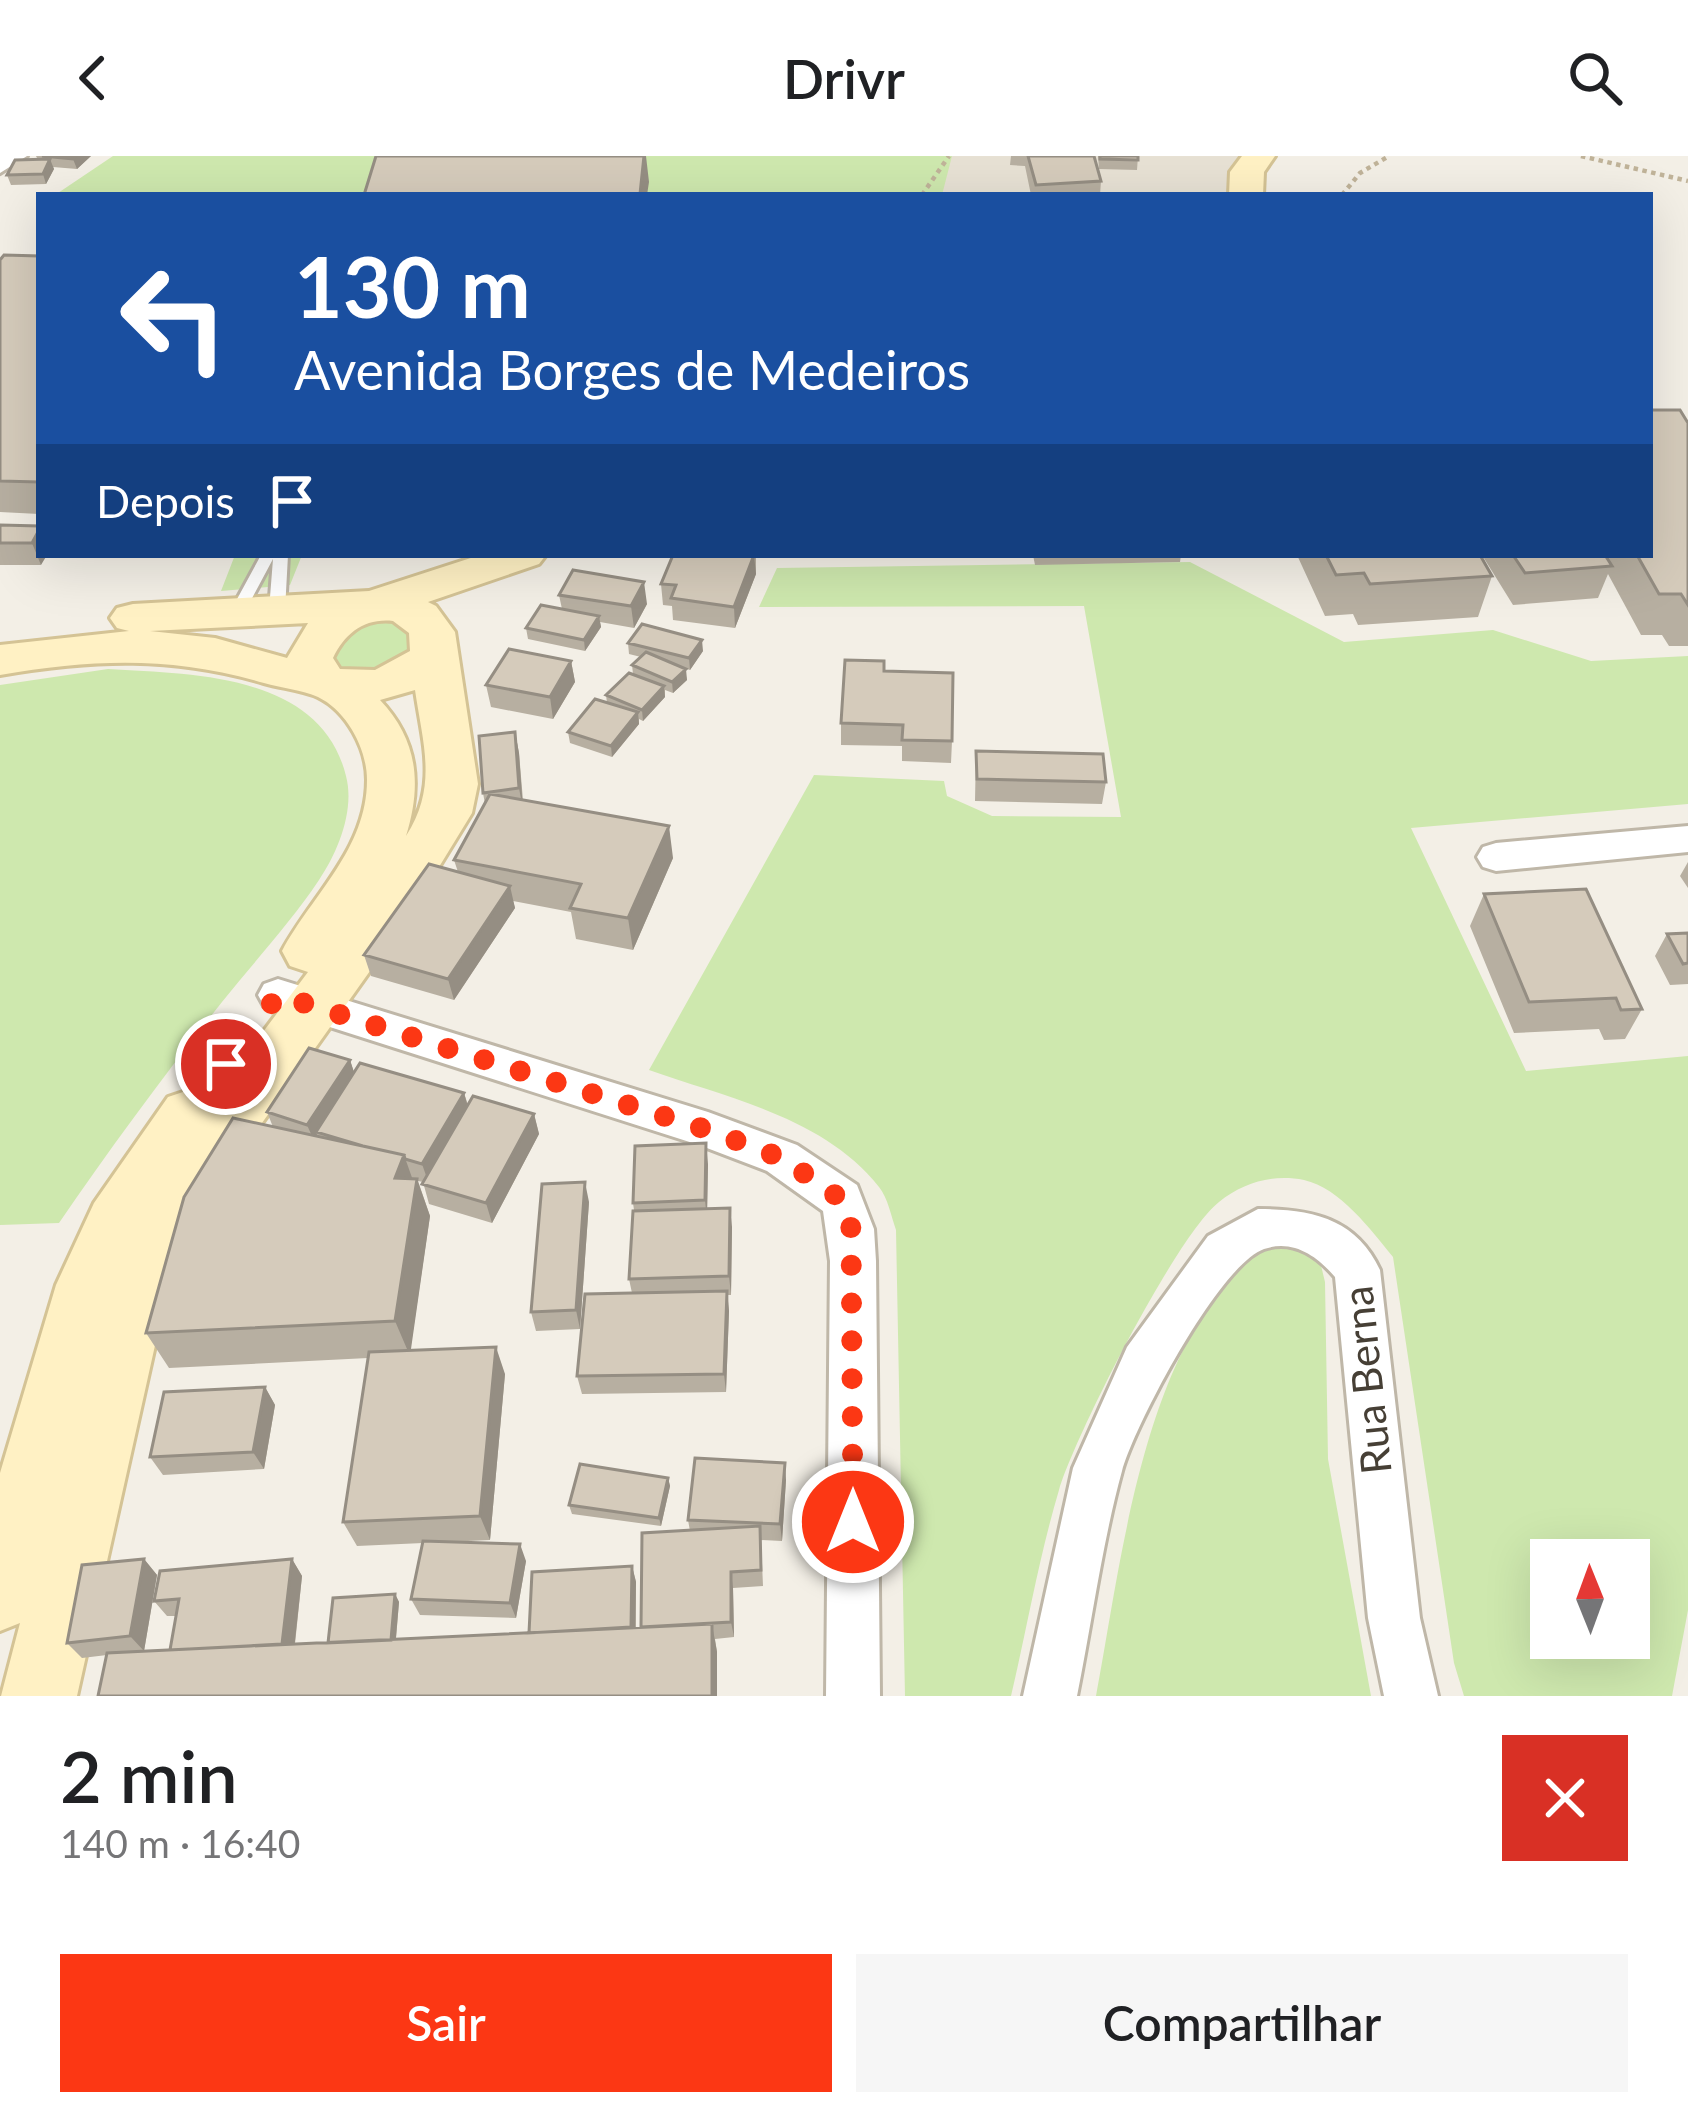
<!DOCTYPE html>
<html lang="pt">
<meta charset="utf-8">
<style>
body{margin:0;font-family:Lato,sans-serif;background:#f6f6f6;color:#202124;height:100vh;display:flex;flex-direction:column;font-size:45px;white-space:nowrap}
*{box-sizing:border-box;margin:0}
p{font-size:39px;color:#757577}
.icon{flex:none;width:66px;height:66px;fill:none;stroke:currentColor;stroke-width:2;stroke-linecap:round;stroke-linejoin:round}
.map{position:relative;height:1540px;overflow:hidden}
.sheet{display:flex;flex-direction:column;background:#fff;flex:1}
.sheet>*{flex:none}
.hud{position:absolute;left:36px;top:36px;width:1617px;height:366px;border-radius:0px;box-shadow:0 12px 48px #0002;background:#1a4fa0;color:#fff;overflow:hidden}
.needle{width:78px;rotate:359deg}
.controls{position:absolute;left:1530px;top:1383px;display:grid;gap:24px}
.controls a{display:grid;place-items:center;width:120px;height:120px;border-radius:0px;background:#fff;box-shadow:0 12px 48px #0002;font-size:60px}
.pin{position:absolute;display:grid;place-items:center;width:102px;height:102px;color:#fff;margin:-51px;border:6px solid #fff;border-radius:50%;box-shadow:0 3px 12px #0007}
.me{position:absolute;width:132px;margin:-66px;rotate:0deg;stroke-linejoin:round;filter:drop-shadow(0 0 9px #0008)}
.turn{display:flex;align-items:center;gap:42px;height:252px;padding:0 60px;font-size:54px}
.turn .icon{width:156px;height:156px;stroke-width:2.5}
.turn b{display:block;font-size:84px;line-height:102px}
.then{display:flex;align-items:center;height:114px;padding:0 60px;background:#0003;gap:24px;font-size:45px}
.round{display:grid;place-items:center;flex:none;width:126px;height:126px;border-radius:0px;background:#f6f6f6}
.headline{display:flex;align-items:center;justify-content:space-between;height:204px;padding:0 60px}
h1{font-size:72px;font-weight:600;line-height:90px}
.button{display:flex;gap:24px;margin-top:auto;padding:24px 60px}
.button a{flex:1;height:138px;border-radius:0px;background:#fc3714;color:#fff;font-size:48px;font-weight:600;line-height:138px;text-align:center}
.button a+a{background:#f6f6f6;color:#202124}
header{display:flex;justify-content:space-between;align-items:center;height:156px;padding:0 60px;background:#fff;font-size:54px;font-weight:600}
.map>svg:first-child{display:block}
</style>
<header><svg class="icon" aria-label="back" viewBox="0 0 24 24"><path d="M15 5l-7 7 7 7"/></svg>Drivr<svg class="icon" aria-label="search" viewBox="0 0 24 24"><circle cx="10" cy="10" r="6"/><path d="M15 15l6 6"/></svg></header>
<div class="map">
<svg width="1688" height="1540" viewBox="0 0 1688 1540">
<rect width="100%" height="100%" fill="#f3efe6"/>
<!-- residential -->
<path fill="#e7e1d4" d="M951,0H1259L1246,39H941Z"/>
<!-- green -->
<path fill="#cee8ae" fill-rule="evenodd" d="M113,0H952L942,39H55Z
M235,399H302L290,429L221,435Z
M1190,406L1344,486L1493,474L1591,505L1688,500V648L1411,672L1526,915L1688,900V1454L1672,1540H1464L1454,1507L1393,1101C1371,1074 1340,1032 1304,1024C1273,1018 1244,1026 1219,1046C1176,1080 1076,1278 1059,1334C1039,1401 1027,1472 1011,1540H905L896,1074C891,1060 888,1042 879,1031C825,962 728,942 649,914L814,619L944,625L947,640L992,660L1121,661L1084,450L759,451L777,412ZM1551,1404H1629V1482H1551Z
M373,462L400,464L418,487L393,513C371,514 348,521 331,504V486Z
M108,513C195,518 321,518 346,620C355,654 338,696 319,724C291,766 254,806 222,846C165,918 111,991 59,1067L0,1069V529Z
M1271,1088H1290L1318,1097L1325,1126L1328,1303L1371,1540H1096C1122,1404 1145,1168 1271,1088Z"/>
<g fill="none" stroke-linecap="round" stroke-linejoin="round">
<!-- lane casing -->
<g stroke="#bfb7a8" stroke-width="6">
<path id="lane" d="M261,399H288L285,454L277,459L269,454L273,403L243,459H233L230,456Z"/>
</g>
<!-- street casing -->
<g stroke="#bfb7a8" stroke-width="6">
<path id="street" d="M0,0H27L0,17Z
M1688,670V696L1496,715L1483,711L1477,701L1483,691L1496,687Z
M278,823L708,956L797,989L857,1029L874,1073L876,1105L880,1540H826L830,1105L823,1055L767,1015L699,989L264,850L258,839L264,828Z
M1258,1053C1311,1053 1356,1062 1380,1114L1420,1462L1438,1540H1384L1368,1462L1335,1121C1317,1100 1293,1083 1264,1093C1219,1109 1135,1268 1122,1315C1102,1388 1092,1466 1077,1540H1023L1073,1312L1127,1191L1208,1080Z"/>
</g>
<!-- secondary casing -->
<g stroke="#d4c395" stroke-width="6">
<path id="secondary" d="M1242,0H1275L1264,16L1263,39H1229L1230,16Z
M480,399H546L539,408L428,446L436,450L455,476L478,628L472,657L409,760L208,1043L187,1081L166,1140L77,1540H1L20,1467L0,1475V1317L56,1129L94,1047L168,941L189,934L212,944L308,816L290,810L282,795C312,739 367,693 367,624C367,593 347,555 318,541C302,534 281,532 264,527C171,500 95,503 0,519V489L129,475L117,472L110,462L117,452L133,448L369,435ZM393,465L409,477L410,495L375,514L340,513L333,502C345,477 365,462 393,465ZM308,467L287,502L215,482L150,475ZM415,534C423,589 438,630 406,680C422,629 418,584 380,544Z"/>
</g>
<!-- path -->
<path stroke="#c0b399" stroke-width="4.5" stroke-dasharray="4.5 4.5" stroke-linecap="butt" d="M1581,0L1688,25
M922,39L949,0
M1342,39L1360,17L1389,0"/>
<!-- lane -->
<use href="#lane" fill="#fff" fill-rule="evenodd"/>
<!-- street -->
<use href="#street" fill="#fff" fill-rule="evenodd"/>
<!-- secondary -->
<use href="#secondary" fill="#fff1c4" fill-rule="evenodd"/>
</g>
<!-- wall -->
<path fill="#b7afa1" d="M36,0H91L77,13L53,11L54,13L46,28L11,29L7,19L38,4Z
M1011,0H1094L1101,25L1100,39H1031L1025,10L1010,9Z
M1098,0H1138L1137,14L1099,13Z
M39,100V358L0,356V104Z
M1688,267V490H1669L1662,479H1641L1608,418L1598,442L1513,449L1482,399H1650Z
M0,369L39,370L41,409H0Z
M308,399H466L309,400Z
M673,399H756V418L735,472L673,464L672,450L663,449L661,428Z
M1033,399H1181L1180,406L1035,409Z
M1297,399H1480L1492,420L1478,461L1358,469L1353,458L1325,460Z
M559,439L647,448L634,472L600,466L601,471L585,495L528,483L526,472L562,453Z
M628,487L703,495L690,514L684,512L687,524L673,537L665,534V541L643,565L639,563V568L612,601L570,587L568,576L607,547L606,539L633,518L632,509L641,501L629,498Z
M571,505L575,526L553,563L491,551L486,529Z
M884,515L952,585L951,607L902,605V590L841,589V567Z
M515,576L519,597L523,644L673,702L633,794L576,783L571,756L513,745L515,752L454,844L371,820L364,799L458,716L454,704L485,648L483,637Z
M976,595L1106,626L1102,648L975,645Z
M1688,706V732L1680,720Z
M1484,738L1642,853L1625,883L1604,884L1599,873L1514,877L1470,770Z
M1688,777V828L1670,829L1655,800L1667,778Z
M350,904L354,917L464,937L468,949L534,958L539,978L492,1067L429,1048L423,1026L418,1025L430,1060L410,1195L505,1218L490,1384L446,1386L526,1405L516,1462L420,1459L411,1443L423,1387L357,1390L343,1366L368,1202L169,1212L146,1177L273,971L267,956Z
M708,1008L707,1052L732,1071L731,1139H728L729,1155L726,1236L582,1238L577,1220L632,1137L629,1123L634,1054L633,1047Z
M589,1046L580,1173L536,1175L531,1156Z
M265,1231L275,1249L264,1313L163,1319L150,1301Z
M668,1322L670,1330L661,1370L572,1358L569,1349Z
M786,1324L782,1385L761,1384L763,1430L733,1432L734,1481L715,1483L717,1496V1540H98L107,1499L82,1502L67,1487L144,1403L157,1419L144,1495L170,1494L176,1460H167L154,1445L292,1403L302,1420L295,1488L328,1487L395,1438L399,1446L396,1483L529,1477L632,1410L636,1426V1472L641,1471L690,1375L688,1364Z"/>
<!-- shaded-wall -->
<path fill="#958e83" d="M76,0H91L77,13L73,3Z
M644,0H646L649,26L647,39H638Z
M50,3L54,13L46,28L43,18Z
M39,374V399H47L41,409L32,387Z
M754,399L756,418L735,472L734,451Z
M644,426L647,448L634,472L631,450Z
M599,460L601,471L585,495L584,484Z
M702,484L703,495L690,514L689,502Z
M571,505L575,526L553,563L550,541Z
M686,513L687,524L673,537L672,526Z
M664,530L665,541L643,565L642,554Z
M638,556L639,568L612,601L611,590Z
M515,576L519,597L523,654L519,632Z
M669,670L673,702L633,794L628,762Z
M510,730L515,752L454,844L448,823Z
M350,904L357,925L316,976L319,984L316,989L307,969Z
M464,937L470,958L429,1028L422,1008Z
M534,958L539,978L492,1067L486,1047Z
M706,987L708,1008L707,1064L705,1044Z
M404,999L416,1033L417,1023L430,1060L410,1200L395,1165V1022Z
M585,1026L589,1046L580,1173L576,1154Z
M730,1052L732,1071L731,1139L729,1120Z
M727,1135L729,1155L726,1236L724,1218Z
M496,1191L505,1218L490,1384L480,1360Z
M265,1231L275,1249L264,1313L253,1296Z
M785,1307L786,1324L782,1385L780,1368Z
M668,1322L670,1330L661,1370L659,1362Z
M520,1388L526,1405L516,1462L510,1447Z
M144,1403L157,1419L144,1495L130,1480Z
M292,1403L302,1420L293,1503L282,1488Z
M632,1410L636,1426L635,1486L631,1471Z
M731,1416L733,1432L734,1481L731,1466Z
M395,1438L399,1446L395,1492L391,1484Z
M712,1468L717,1496V1540H712Z"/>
<!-- building -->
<path fill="#d5cbbb" stroke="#958e83" stroke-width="3" d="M42,0H76L73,3Z
M376,0H644L640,38L638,39H364Z
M1028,0H1094L1101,25L1036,29Z
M1100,0H1138V4L1100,3Z
M50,3L43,18L7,19L15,4Z
M4,99L39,100V326L0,325V104Z
M1650,254H1680L1688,267V449L1681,438H1659L1637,399H1650Z
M0,369L39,370V374L32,387H0Z
M673,399H754L734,451L671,442L676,429L661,428Z
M1326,399H1480L1492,420L1370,428L1364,417L1336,419Z
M1513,399H1605L1612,410L1525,417Z
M573,414L644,426L631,450L559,439Z
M541,449L599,460L584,484L526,472Z
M642,468L702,484L689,502L628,487Z
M509,493L571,505L550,541L486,529Z
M646,496L686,513L672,526L632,509Z
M845,504L884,505V515L953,517L952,585L902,584L903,569L841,567Z
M629,517L664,530L642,554L606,539Z
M595,543L638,556L611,590L568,576Z
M515,576L519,632L483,637L479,580Z
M976,595L1103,598L1106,626L977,623Z
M490,638L669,670L628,762L570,752L581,728L454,704Z
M429,708L510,730L448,823L364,799Z
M1586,733L1642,853L1621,854L1616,842L1529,846L1484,738Z
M1688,777V807L1683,808L1667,778Z
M309,892L350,904L307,969L267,956Z
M360,907L464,937L422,1008L405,1003L404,999L363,990L316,976Z
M473,940L534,958L486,1047L422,1028Z
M233,962L404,999L395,1022L417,1023L395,1165L146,1177L184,1041Z
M706,987L705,1044L633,1047L635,990Z
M585,1026L576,1154L531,1156L542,1028Z
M730,1052L729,1120L629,1123L633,1055Z
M727,1135L724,1218L577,1220L585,1138Z
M496,1191L480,1360L343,1366L369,1196Z
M265,1231L253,1296L150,1301L164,1236Z
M695,1302L785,1307L780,1368L688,1364Z
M580,1308L668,1322L659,1362L569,1349Z
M760,1370L761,1414L731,1416V1466L641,1471L642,1377Z
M423,1385L520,1388L510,1447L411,1443Z
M144,1403L130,1480L67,1487L82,1409Z
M292,1403L282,1488L170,1494L179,1443L154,1445L160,1415Z
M632,1410L631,1471L529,1477L532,1416Z
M395,1438L391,1484L328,1487L333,1442Z
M712,1468V1540H98L107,1497Z"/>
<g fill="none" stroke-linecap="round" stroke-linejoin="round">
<!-- route -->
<path stroke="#fc3714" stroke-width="21" stroke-dasharray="0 37.8" d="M226,908L278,839L708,974L782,1002L841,1043L851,1072L853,1366"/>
</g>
<g text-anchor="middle" stroke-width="10" stroke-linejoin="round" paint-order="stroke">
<!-- near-street labels -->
<g font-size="42" fill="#463f35" stroke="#fff">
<text transform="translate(1367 1224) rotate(-96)" y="15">Rua Berna</text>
</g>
</g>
</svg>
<div class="controls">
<a><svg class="needle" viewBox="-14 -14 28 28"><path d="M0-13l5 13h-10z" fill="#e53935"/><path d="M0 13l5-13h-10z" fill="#757577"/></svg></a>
</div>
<div class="pin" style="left:226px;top:908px;background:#d93025"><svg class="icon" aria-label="arrive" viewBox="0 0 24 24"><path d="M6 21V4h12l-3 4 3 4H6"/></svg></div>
<svg class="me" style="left:853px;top:1366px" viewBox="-20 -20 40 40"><circle r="17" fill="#fc3714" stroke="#fff" stroke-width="3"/><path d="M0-11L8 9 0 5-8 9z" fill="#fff"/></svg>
<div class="hud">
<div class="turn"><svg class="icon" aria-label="left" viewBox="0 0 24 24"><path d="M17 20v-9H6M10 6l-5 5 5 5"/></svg><div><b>130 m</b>Avenida Borges de Medeiros</div></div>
<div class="then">Depois<svg class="icon" aria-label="arrive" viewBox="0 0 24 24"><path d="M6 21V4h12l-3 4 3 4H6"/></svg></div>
</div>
</div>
<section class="sheet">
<div class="headline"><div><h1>2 min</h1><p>140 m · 16:40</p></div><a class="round" style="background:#d93025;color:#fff"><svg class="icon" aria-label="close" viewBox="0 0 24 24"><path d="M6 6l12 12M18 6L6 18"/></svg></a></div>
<div class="button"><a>Sair</a><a>Compartilhar</a></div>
</section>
